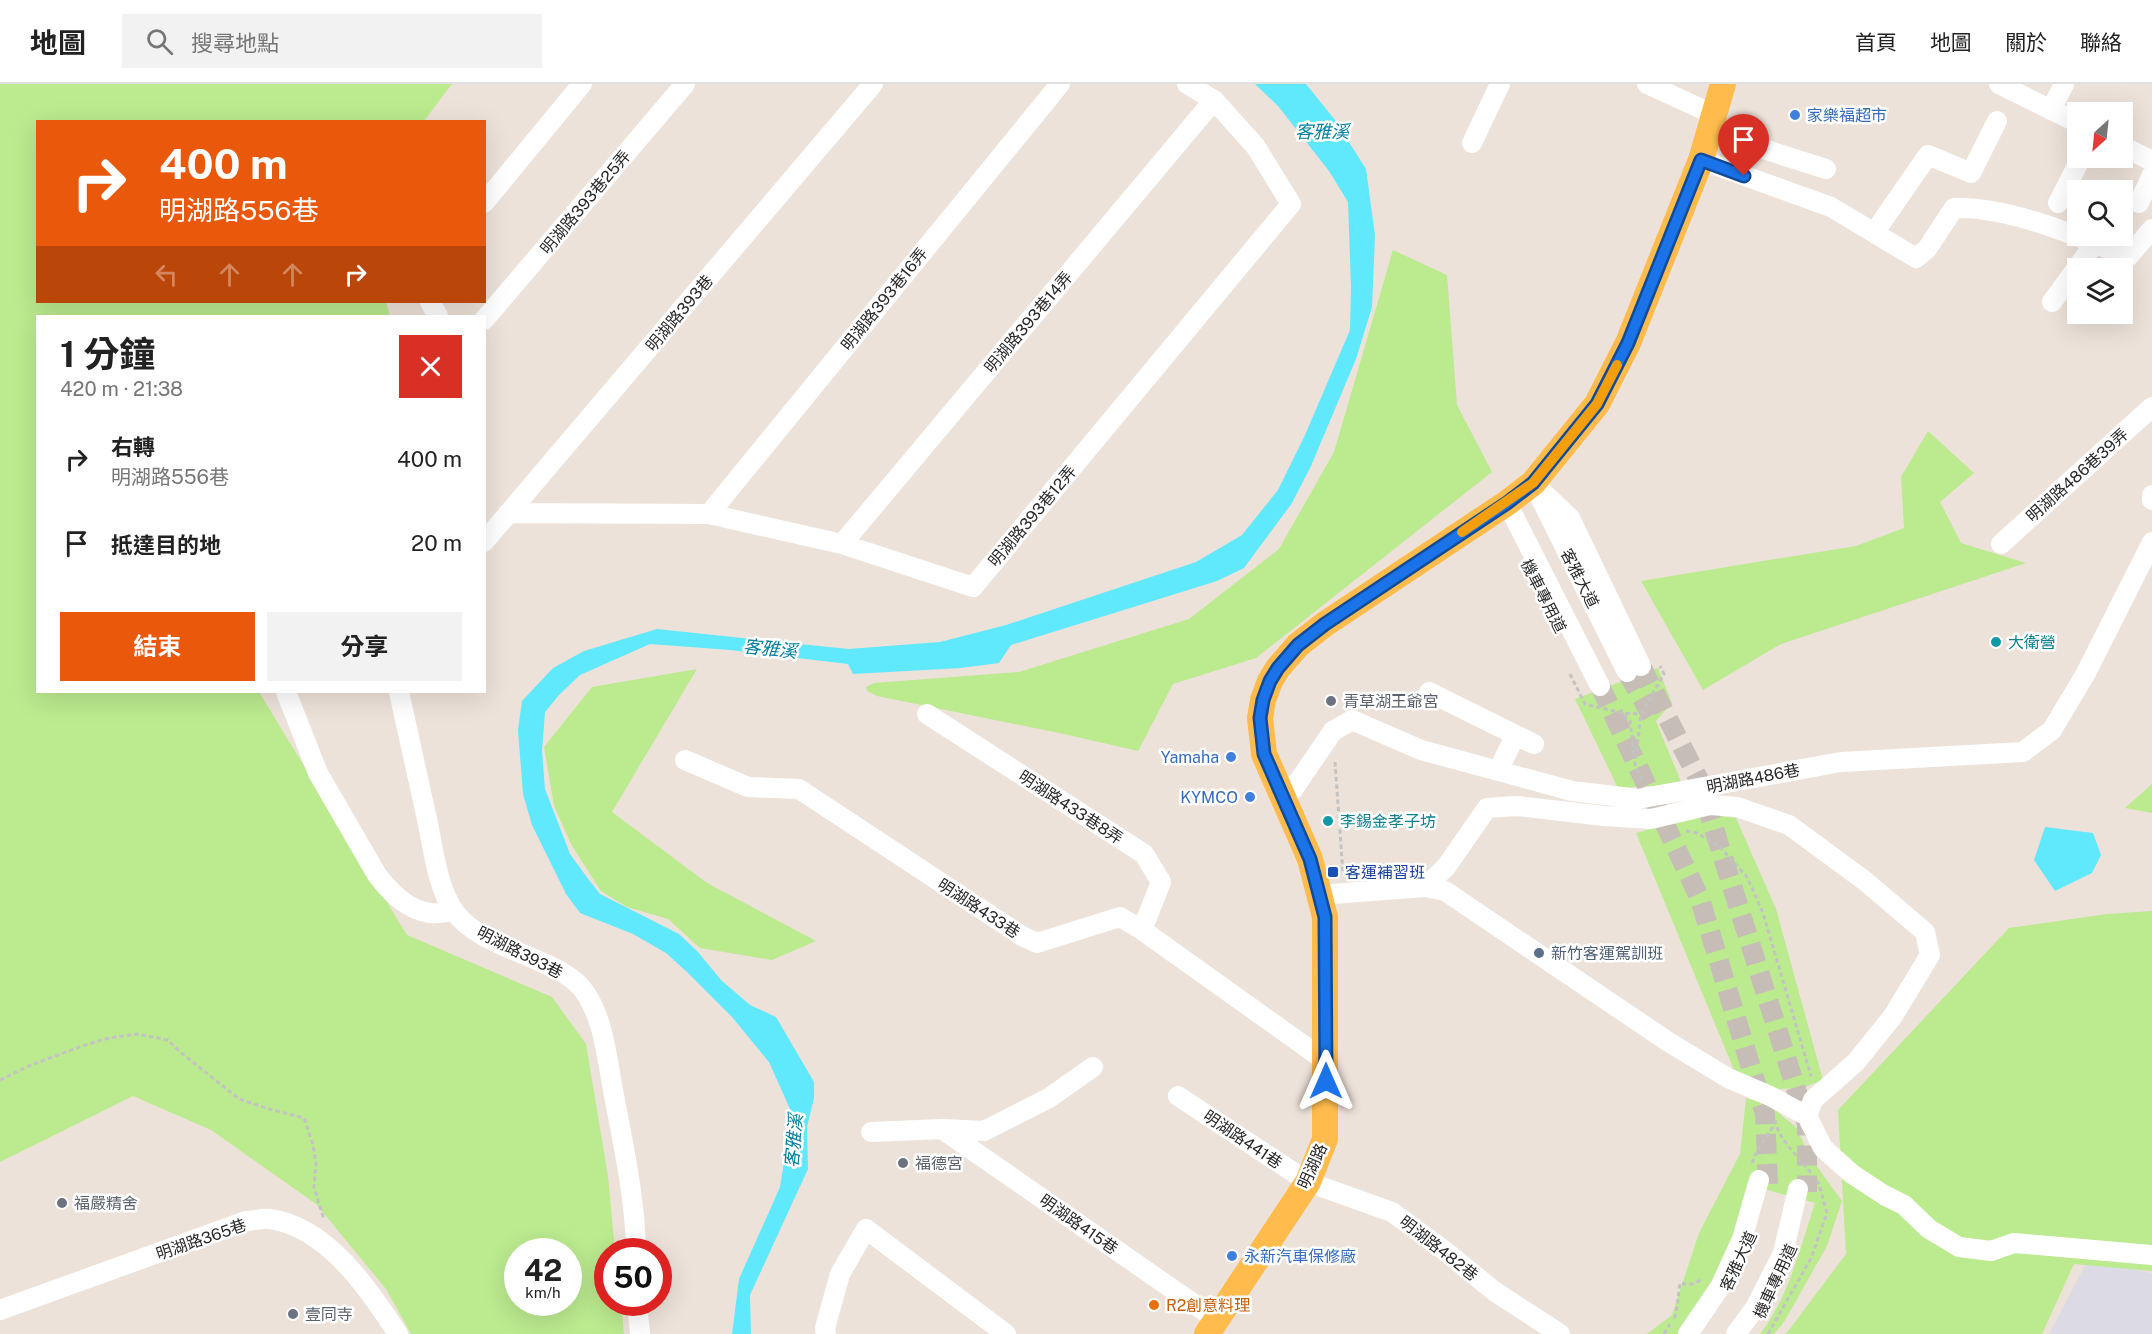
<!DOCTYPE html>
<html lang="zh-TW">
<meta charset="utf-8">
<style>
body{margin:0;font-family:"Public Sans","Noto Sans TC",sans-serif;background:#f2f2f2;color:#222;height:100vh;display:flex;flex-direction:column;font-size:22px;white-space:nowrap}
*{box-sizing:border-box;margin:0}
p{font-size:20px;color:#767676}
.icon{flex:none;width:33px;height:33px;fill:none;stroke:currentColor;stroke-width:2;stroke-linecap:round;stroke-linejoin:round}
.map{position:relative;flex:1;overflow:hidden}
.panel{position:absolute;left:36px;top:231px;width:450px;height:378px;display:flex;flex-direction:column;background:#fff;border-radius:0px;box-shadow:0 6px 24px #0002}
.panel>*{flex:none}
.banner{position:absolute;left:36px;top:36px;width:450px;height:183px;border-radius:0px;box-shadow:0 6px 24px #0002;background:#ea580c;color:#fff;overflow:hidden}
.needle{width:39px;rotate:207deg}
.tools{position:absolute;left:2067px;top:18px;display:grid;gap:12px}
.tools a{display:grid;place-items:center;width:66px;height:66px;border-radius:0px;background:#fff;box-shadow:0 6px 24px #0002;font-size:30px}
.speed{position:absolute;left:504px;top:1154px;display:flex;gap:12px;font-size:30px;font-weight:700;text-align:center}
.speed>*{display:grid;place-content:center;width:78px;height:78px;border-radius:50%;background:#fff;box-shadow:0 6px 24px #0002;line-height:1}
.speed small{font-size:15px;font-weight:400}
.speed .limit{border:9px solid #d22;background:#fff;color:#111}
.pin{position:absolute;display:grid;place-items:center;width:51px;height:51px;color:#fff;margin:-62px -26px;border-radius:50% 50% 50% 0;rotate:-45deg;box-shadow:0 0 6px #0007}
.pin .icon{rotate:45deg}
.me{position:absolute;width:66px;margin:-33px;rotate:0deg;stroke-linejoin:round;filter:drop-shadow(0 0 4px #0008)}
.turn{display:flex;align-items:center;gap:21px;height:126px;padding:0 24px;font-size:27px}
.turn .icon{width:78px;height:78px;stroke-width:2.5}
.turn b{display:block;font-size:42px;line-height:51px}
.lanes{display:flex;align-items:center;height:57px;padding:0 24px;background:#0003;justify-content:center;gap:30px;direction:ltr}
.lanes .off{opacity:.35}
.round{display:grid;place-items:center;flex:none;width:63px;height:63px;border-radius:0px;background:#f2f2f2}
.head{display:flex;align-items:center;justify-content:space-between;height:102px;padding:0 24px}
h1{font-size:36px;font-weight:700;line-height:45px}
.cta{display:flex;gap:12px;margin-top:auto;padding:12px 24px}
.cta a{flex:1;height:69px;border-radius:0px;background:#ea580c;color:#fff;font-size:24px;font-weight:700;line-height:69px;text-align:center}
.cta a+a{background:#f2f2f2;color:#222}
ul{padding:0;list-style:none}
li{display:flex;align-items:center;gap:18px;height:84px;padding:0 24px}
li div{flex:1}
li b{display:block;font-size:22px}
li em{font-style:normal}
header{display:flex;align-items:center;gap:36px;box-sizing:border-box;height:84px;padding:0 30px;background:#fff;border-bottom:2px solid #e0e0e0}
header strong{font-size:28px}
nav{display:flex;gap:33px;margin-inline-start:auto;font-size:21px}
.search{width:420px;height:54px;background:#f2f2f2;display:flex;align-items:center;gap:15px;box-sizing:border-box;padding:0 21px;border-radius:0px;color:#767676;font-size:22px}
.map>svg:first-child{display:block}
</style>
<header>
<strong>地圖</strong>
<div class="search"><svg class="icon" aria-label="search" viewBox="0 0 24 24"><circle cx="10" cy="10" r="6"/><path d="M15 15l6 6"/></svg>搜尋地點</div>
<nav><a>首頁</a><a>地圖</a><a>關於</a><a>聯絡</a></nav>
</header>
<div class="map">
<svg width="2152" height="1250" viewBox="0 0 2152 1250">
<rect width="100%" height="100%" fill="#ede2d9"/>
<!-- industrial -->
<path fill="#dcdbe5" d="M2088,1176L2152,1189V1250H2049Z"/>
<!-- green -->
<path fill="#bbea8f" fill-rule="evenodd" d="M0,0H452L424,37L38,38V218H386L390,232H38V608H259L407,851L552,913L586,960L608,1092L615,1167H608V1218H621L624,1250H411L386,1205L316,1120L211,1046L133,1012L0,1078ZM518,1167H568V1218H518Z
M1393,166L1447,191L1457,321L1492,388L1256,574L1173,600L1138,667L1064,650L877,612L867,607L866,603L874,599L1019,588L1189,535L1279,465L1334,368Z
M1928,347L1974,389L1940,418L1961,459L2026,479L1781,560L1703,606L1641,497L1856,462L1904,444L1901,393Z
M1658,584L1672,619L1656,637L1682,700L1618,704L1575,615Z
M697,585L612,728L707,799L816,857L772,876L700,864L668,835L627,823L601,807L572,762L554,722L544,663L592,603Z
M2152,700V729L2125,724Z
M1705,730L1736,734L1776,825L1823,996L1802,1004L1776,1005L1734,986L1636,749Z
M2152,827V1187L2074,1180L2042,1250H1786L1846,1170L1838,1026L2009,844L2107,830Z
M1746,1014L1769,1021L1797,1044L1808,1070L1842,1117L1827,1162L1784,1238L1774,1250H1760C1788,1215 1801,1161 1815,1119L1749,1101L1735,1169L1684,1250H1647L1672,1231L1699,1149L1740,1070Z"/>
<!-- water -->
<path fill="#60e8fc" d="M1255,0H1306L1335,36L1366,85L1375,151L1372,223L1356,275L1311,382L1292,419L1244,484L1217,497L1011,561L999,579L961,584L853,590L848,580L730,566L650,560L580,591L559,611L545,628L542,667L545,705L570,770L589,796L600,810L679,850L698,868L721,896L750,921L776,933L814,998V1014L807,1043L808,1085L750,1211L751,1250H732L739,1195L780,1103L786,1066L790,1025L769,978L732,933L687,888L666,869L633,850L580,829L566,810L532,741L523,710L518,646L522,617L553,584L584,567L657,545L848,565L940,558L1006,541L1196,478L1242,451L1278,406L1305,351L1350,246L1351,203L1348,118L1329,87L1278,22Z
M2045,743L2093,749L2101,771L2092,789L2055,807L2034,776Z"/>
<g fill="none" stroke-linecap="round" stroke-linejoin="round">
<!-- minor-tunnel -->
<path stroke="#c6bdb6" stroke-width="20" stroke-dasharray="20 10" stroke-linecap="butt" d="M1641,582L1698,694L1807,1040V1108
M1627,588L1653,634
M1600,602L1700,815L1765,1030L1768,1100"/>
<!-- path -->
<path stroke="#c3c3c3" stroke-width="3" stroke-dasharray="4.5 3" stroke-linecap="butt" d="M1570,590L1585,620L1622,629L1641,630
M1624,631L1630,637L1634,675
M1335,678L1343,790
M1641,696L1635,680L1641,630L1664,590L1660,582
M1686,747L1697,749L1720,763L1747,793L1763,829L1811,992
M0,996L31,981L82,962L109,954L137,950L168,956L179,967L239,1015L269,1025L304,1034L313,1061L316,1079L314,1103L324,1136
M1775,1036C1776,1052 1801,1076 1811,1089
M1752,1079L1759,1063L1775,1040
M1674,1234L1676,1230L1680,1199C1688,1201 1695,1201 1701,1195
M1664,1250L1670,1240
M1768,1250L1811,1174L1827,1129L1819,1100L1815,1095"/>
<!-- minor -->
<path stroke="#fff" stroke-width="20" d="M1647,0L1715,31
M1999,0L2078,39
M2051,26L2064,0
M1710,48L1826,85
M1472,59L1500,0
M2122,62L2152,77
M1701,76L1831,123L1916,174L1927,165L1954,124C2009,122 2077,152 2128,173L2152,145
M484,119L582,0
M2058,119L2081,74
M2139,119L2152,91
M1874,149L1928,71L1971,89L1997,37
M430,218L438,232
M2052,218L2095,159
M484,236L685,0
M1533,399L1570,434L1641,582
M1539,411L1627,588
M2152,411V416
M1507,419L1600,602
M508,429L709,430L842,460L973,503L1291,120L1256,63L1214,16L1187,0
M709,430L1060,0
M484,458L873,0
M842,460L1214,16
M2001,460L2152,323
M286,608L318,689L377,791C390,808 407,826 430,829C437,830 446,828 454,827
M399,608C409,652 418,696 428,740C434,768 437,802 454,827C475,858 532,870 563,889C572,894 581,902 586,910C604,937 607,975 613,1006C623,1060 635,1112 636,1167
M1429,608L1534,660
M927,630L1144,770L1161,798L1142,846
M685,676L748,703L799,705L1022,852L1037,859L1120,833L1142,846L1327,978
M1498,687L1515,652
M1285,717L1333,647L1352,636L1421,666L1572,707L1638,715L1841,678L2023,668L2052,646L2086,589L2152,458
M1425,803L1445,807L1667,957L1728,994L1770,1012L1807,1032
M1319,811L1425,803L1446,783L1487,724L1517,722L1604,732L1651,735L1710,721L1737,723L1789,741L1865,797L1925,848L1930,871L1893,932L1856,978L1813,1016L1807,1032L1823,1064L1852,1090L1884,1111L1904,1121L1929,1145L1959,1163L1991,1167L2014,1159L2152,1171
M1178,1012L1308,1098L1392,1128L1445,1167L1494,1207L1560,1250
M942,1045L1217,1236
M871,1048L942,1045L984,1047L1049,1014L1093,983
M637,1218L640,1250
M0,1226L246,1137C254,1137 262,1134 270,1135C327,1143 369,1205 398,1250
M826,1250L825,1244L840,1190L866,1145L1006,1250
M1688,1250L1720,1203L1742,1155L1759,1096
M1736,1250L1755,1224L1783,1169L1798,1105"/>
<!-- major -->
<path stroke="#ffbc4c" stroke-width="26" d="M1207,1250L1308,1098L1325,1055V833L1310,775L1264,670L1260,634L1263,616L1270,597L1278,584L1298,561L1325,540L1507,419L1533,399L1597,320L1628,259L1701,76L1723,0"/>
</g>
<g fill="none" stroke-linecap="round" stroke-linejoin="round">
<!-- route casing -->
<g stroke="#114b97" stroke-width="15">
<path id="route" d="M1326,997L1325,833L1310,775L1264,670L1260,634L1263,616L1270,597L1278,584L1298,561L1325,540L1507,419L1533,399L1597,320L1628,259L1701,76L1744,92"/>
</g>
<!-- route -->
<use href="#route" stroke="#1a73e8" stroke-width="10"/>
<!-- slow -->
<path stroke="#f59e0b" stroke-width="10" d="M1462,448L1533,399L1597,320L1617,281"/>
</g>
<!-- markers -->
<g fill="#3f7fe0" stroke="#fff" stroke-width="2">
<circle cx="1795" cy="31" r="6"/>
<circle cx="1231" cy="673" r="6"/>
<circle cx="1250" cy="713" r="6"/>
<circle cx="1232" cy="1172" r="6"/>
</g>
<g fill="#0f9aa8" stroke="#fff" stroke-width="2">
<circle cx="1996" cy="558" r="6"/>
<circle cx="1328" cy="737" r="6"/>
</g>
<g fill="#6b7280" stroke="#fff" stroke-width="2">
<circle cx="1331" cy="617" r="6"/>
<circle cx="903" cy="1079" r="6"/>
<circle cx="62" cy="1119" r="6"/>
<circle cx="293" cy="1230" r="6"/>
</g>
<rect fill="#1a4fb4" stroke="#fff" stroke-width="2" x="1327" y="782" width="12" height="12" rx="3"/>
<circle fill="#5c6f8a" stroke="#fff" stroke-width="2" cx="1539" cy="869" r="6"/>
<circle fill="#e8710a" stroke="#fff" stroke-width="2" cx="1154" cy="1221" r="6"/>
<g text-anchor="middle" stroke-width="5" stroke-linejoin="round" paint-order="stroke">
<!-- shop labels -->
<g font-size="16" fill="#366cbe" stroke="#fff" text-anchor="start">
<text x="1807" y="37">家樂福超市</text>
<text x="1219" y="679" text-anchor="end">Yamaha</text>
<text x="1238" y="719" text-anchor="end">KYMCO</text>
<text x="1244" y="1178">永新汽車保修廠</text>
</g>
<!-- street labels -->
<g font-size="16" fill="#292929" stroke="#fff">
<text transform="translate(585 118) rotate(-50)" y="6">明湖路393巷25弄</text>
<text transform="translate(884 215) rotate(-51)" y="6">明湖路393巷16弄</text>
<text transform="translate(679 229) rotate(-50)" y="6">明湖路393巷</text>
<text transform="translate(1028 238) rotate(-50)" y="6">明湖路393巷14弄</text>
<text transform="translate(2077 391) rotate(-42)" y="6">明湖路486巷39弄</text>
<text transform="translate(1032 432) rotate(-50)" y="6">明湖路393巷12弄</text>
<text transform="translate(1580 494) rotate(63)" y="6">客雅大道</text>
<text transform="translate(1544 512) rotate(63)" y="6">機車專用道</text>
<text transform="translate(1753 694) rotate(-11)" y="6">明湖路486巷</text>
<text transform="translate(1071 723) rotate(33)" y="6">明湖路433巷8弄</text>
<text transform="translate(979 824) rotate(33)" y="6">明湖路433巷</text>
<text transform="translate(520 868) rotate(27)" y="6">明湖路393巷</text>
<text transform="translate(1243 1055) rotate(34)" y="6">明湖路441巷</text>
<text transform="translate(1312 1082) rotate(-66)" y="6">明湖路</text>
<text transform="translate(1079 1140) rotate(35)" y="6">明湖路415巷</text>
<text transform="translate(201 1155) rotate(-19)" y="6">明湖路365巷</text>
<text transform="translate(1439 1164) rotate(38)" y="6">明湖路482巷</text>
<text transform="translate(1738 1177) rotate(-65)" y="6">客雅大道</text>
<text transform="translate(1775 1197) rotate(-65)" y="6">機車專用道</text>
</g>
<!-- culture labels -->
<g font-size="16" fill="#0d838f" stroke="#fff" text-anchor="start">
<text x="2008" y="564">大衛營</text>
<text x="1340" y="743">李錫金孝子坊</text>
</g>
<!-- worship labels -->
<g font-size="16" fill="#5b616d" stroke="#fff" text-anchor="start">
<text x="1343" y="623">青草湖王爺宮</text>
<text x="915" y="1085">福德宮</text>
<text x="74" y="1125">福嚴精舍</text>
<text x="305" y="1236">壹同寺</text>
</g>
<!-- transit labels -->
<g font-size="16" fill="#164399" stroke="#fff" text-anchor="start">
<text x="1345" y="794">客運補習班</text>
</g>
<!-- service labels -->
<g font-size="16" fill="#4e5e75" stroke="#fff" text-anchor="start">
<text x="1551" y="875">新竹客運駕訓班</text>
</g>
<!-- food labels -->
<g font-size="16" fill="#c56008" stroke="#fff" text-anchor="start">
<text x="1166" y="1227">R2創意料理</text>
</g>
<!-- water labels -->
<g font-size="18" font-style="italic" fill="#017f9f" stroke="#fff">
<text x="1322" y="54">客雅溪</text>
<text transform="translate(770 565) rotate(6)" y="6">客雅溪</text>
<text transform="translate(794 1057) rotate(-85)" y="6">客雅溪</text>
</g>
</g>
</svg>
<div class="tools">
<a><svg class="needle" viewBox="-14 -14 28 28"><path d="M0-13l5 13h-10z" fill="#e53935"/><path d="M0 13l5-13h-10z" fill="#767676"/></svg></a>
<a><svg class="icon" aria-label="search" viewBox="0 0 24 24"><circle cx="10" cy="10" r="6"/><path d="M15 15l6 6"/></svg></a>
<a><svg class="icon" aria-label="layers" viewBox="0 0 24 24"><path d="M12 4l9 5-9 5-9-5zM3 14l9 5 9-5"/></svg></a>
</div>
<div class="speed"><div>42<small>km/h</small></div><div class="limit">50</div></div>
<div class="pin" style="left:1744px;top:92px;background:#d93025"><svg class="icon" aria-label="arrive" viewBox="0 0 24 24"><path d="M6 21V4h12l-3 4 3 4H6"/></svg></div>
<svg class="me" style="left:1326px;top:997px" viewBox="-20 -20 40 40"><path d="M0-17L14 15 0 8-14 15z" fill="#1a73e8" stroke="#fff" stroke-width="4"/></svg>
<div class="banner">
<div class="turn"><svg class="icon" aria-label="right" viewBox="0 0 24 24"><path d="M7 20v-9h11M14 6l5 5-5 5"/></svg><div><b>400 m</b>明湖路556巷</div></div>
<div class="lanes"><svg class="icon off" aria-label="left" viewBox="0 0 24 24"><path d="M17 20v-9H6M10 6l-5 5 5 5"/></svg><svg class="icon off" aria-label="ahead" viewBox="0 0 24 24"><path d="M12 20V5M6 11l6-6 6 6"/></svg><svg class="icon off" aria-label="ahead" viewBox="0 0 24 24"><path d="M12 20V5M6 11l6-6 6 6"/></svg><svg class="icon" aria-label="right" viewBox="0 0 24 24"><path d="M7 20v-9h11M14 6l5 5-5 5"/></svg></div>
</div>
<section class="panel">
<div class="head"><div><h1>1 分鐘</h1><p>420 m · 21:38</p></div><a class="round" style="background:#d93025;color:#fff"><svg class="icon" aria-label="close" viewBox="0 0 24 24"><path d="M6 6l12 12M18 6L6 18"/></svg></a></div>
<ul>
<li><svg class="icon" aria-label="right" viewBox="0 0 24 24"><path d="M7 20v-9h11M14 6l5 5-5 5"/></svg><div><b>右轉</b><p>明湖路556巷</p></div><em>400 m</em></li>
<li><svg class="icon" aria-label="arrive" viewBox="0 0 24 24"><path d="M6 21V4h12l-3 4 3 4H6"/></svg><div><b>抵達目的地</b></div><em>20 m</em></li>
</ul>
<div class="cta"><a>結束</a><a>分享</a></div>
</section>
</div>
